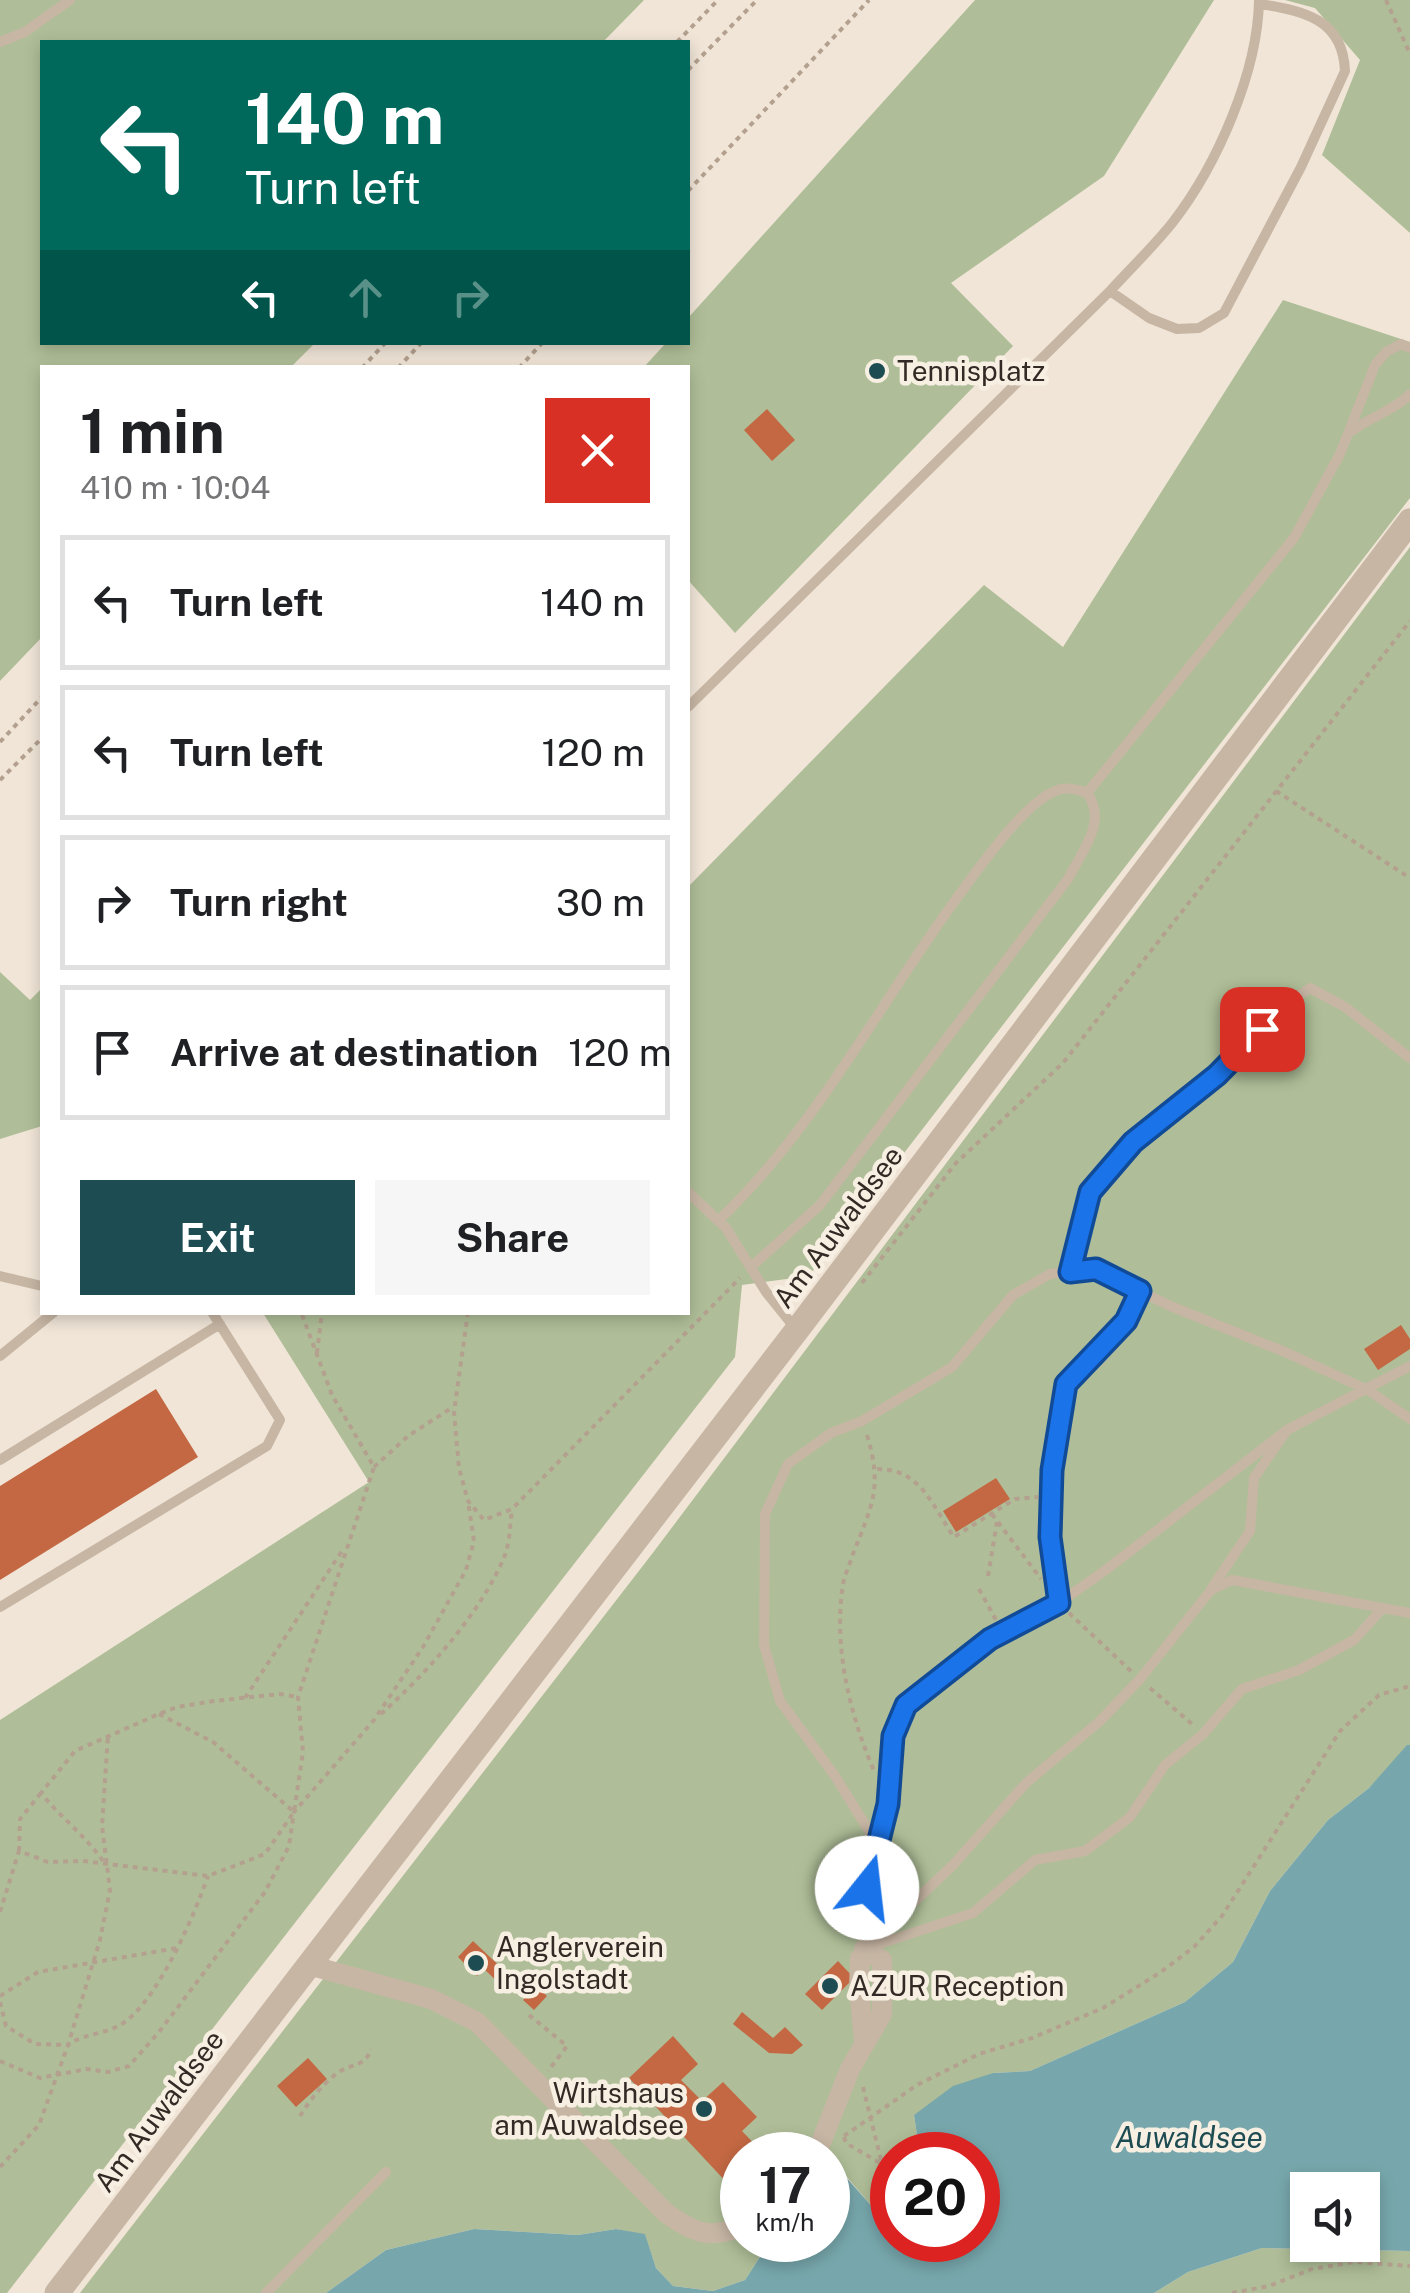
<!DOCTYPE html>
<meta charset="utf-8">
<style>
body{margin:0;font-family:"Public Sans",sans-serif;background:#f6f6f6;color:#202124;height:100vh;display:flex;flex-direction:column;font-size:38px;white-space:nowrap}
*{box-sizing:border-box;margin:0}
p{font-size:32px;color:#757577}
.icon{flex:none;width:55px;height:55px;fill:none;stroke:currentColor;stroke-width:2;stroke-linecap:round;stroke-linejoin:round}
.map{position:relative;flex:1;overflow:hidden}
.side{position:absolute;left:40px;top:365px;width:650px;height:950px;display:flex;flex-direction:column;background:#fff;border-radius:0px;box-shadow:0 5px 15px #0003}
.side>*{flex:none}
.guide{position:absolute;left:40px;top:40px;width:650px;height:305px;border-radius:0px;box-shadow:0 5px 15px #0003;background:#00695c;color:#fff;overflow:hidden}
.fabs{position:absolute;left:1290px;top:2172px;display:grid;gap:20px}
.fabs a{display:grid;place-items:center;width:90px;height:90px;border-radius:0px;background:#fff;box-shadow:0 5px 15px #0003;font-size:50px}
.speed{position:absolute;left:720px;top:2132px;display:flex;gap:20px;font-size:50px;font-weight:700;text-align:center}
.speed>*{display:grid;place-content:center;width:130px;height:130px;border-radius:50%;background:#fff;box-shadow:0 5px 15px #0003;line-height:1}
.speed small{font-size:25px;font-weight:400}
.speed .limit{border:15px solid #d22;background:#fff;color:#111}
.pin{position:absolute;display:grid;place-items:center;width:85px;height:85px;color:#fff;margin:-42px;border-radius:20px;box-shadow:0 5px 15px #0006}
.me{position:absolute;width:110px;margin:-55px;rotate:16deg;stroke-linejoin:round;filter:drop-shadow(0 0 8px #0008)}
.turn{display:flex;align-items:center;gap:35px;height:210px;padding:0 40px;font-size:45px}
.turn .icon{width:130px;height:130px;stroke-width:2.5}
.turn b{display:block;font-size:70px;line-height:85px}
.lanes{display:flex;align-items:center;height:95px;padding:0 40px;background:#0003;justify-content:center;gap:50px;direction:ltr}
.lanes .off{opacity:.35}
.round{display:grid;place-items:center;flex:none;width:105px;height:105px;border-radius:0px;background:#f6f6f6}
.summary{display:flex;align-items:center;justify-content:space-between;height:170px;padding:0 40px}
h1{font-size:60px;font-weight:700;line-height:75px}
.cta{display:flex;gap:20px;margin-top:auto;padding:20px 40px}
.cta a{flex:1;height:115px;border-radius:0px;background:#1d4c53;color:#fff;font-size:40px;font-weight:700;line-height:115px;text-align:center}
.cta a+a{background:#f6f6f6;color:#202124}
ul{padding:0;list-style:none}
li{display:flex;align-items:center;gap:30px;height:135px;margin:0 20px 15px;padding:0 20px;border:5px solid #e0e0e0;border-radius:0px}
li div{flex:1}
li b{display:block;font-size:38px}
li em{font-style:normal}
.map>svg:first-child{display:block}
</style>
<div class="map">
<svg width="1410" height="2293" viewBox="0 0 1410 2293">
<rect width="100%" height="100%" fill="#f0e5d7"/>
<!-- green -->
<path fill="#afbe98" d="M0,0H644L603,42H42V342L315,343L291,367L42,368V637L0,681Z
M975,0H1214L1104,176L951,283L1013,346L735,633L688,580V368H643L666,343L688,342V318Z
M1285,0H1410V233L1322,155L1360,60L1315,8Z
M1283,300L1410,342V498L809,1276L742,1285L735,1357L7,2293H0V1720L369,1482L263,1313L688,1312V887L984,585L1063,647Z
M1410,547V1745L1369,1788L1328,1820L1270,1891L1233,1962L1185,2002L1030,2071L993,2073L914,2115L920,2155H892V2214L875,2210L846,2176L828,2182V2155H742V2240H771L745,2280L713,2291L673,2286L656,2268L645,2235L616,2229L578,2235L474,2229L386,2250L326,2293H80L652,1554Z
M0,972L30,1000L42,988V1126L0,1139Z
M1262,2248L1410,2251V2293H1154L1188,2272Z"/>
<!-- water -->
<path fill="#77a7ac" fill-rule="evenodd" d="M1407,1745H1410V2251L1262,2248L1188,2272L1154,2293H326L386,2250L474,2229L578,2235L616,2229L645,2234L656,2268L673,2286L713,2291L745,2280L771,2240H828V2182L845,2176L875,2210L892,2214V2240H978V2155H920L914,2115L953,2086L993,2073L1030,2071L1185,2002L1233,1962L1270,1891L1328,1820L1369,1788ZM1308,2190H1362V2245H1308Z"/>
<!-- building -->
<path fill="#c36843" d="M767,409L795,440L772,461L744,430Z
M1401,1325L1410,1339V1349L1378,1370L1364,1349Z
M156,1389L198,1457L0,1580V1486Z
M996,1478L1010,1499L956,1532L943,1511Z
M473,1941L510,1976L501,1985L483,1968L477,1976L458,1957Z
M838,1961L854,1978L822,2010L805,1994Z
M537,1986L547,1996L534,2010L523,2000Z
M742,2012L773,2038L785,2027L803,2045L792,2054L769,2053L733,2024Z
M673,2036L698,2064L681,2080L702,2101L723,2082L757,2117L742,2131L765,2155H742V2174L730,2186L629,2078Z
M308,2058L327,2079L296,2107L277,2086Z"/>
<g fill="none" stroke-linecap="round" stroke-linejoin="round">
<!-- path -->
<path stroke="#b3a08e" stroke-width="4" stroke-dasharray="5 5" stroke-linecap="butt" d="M1386,0L1410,54
M677,42L718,0
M688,70L757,0
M688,191L869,0
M362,368L386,342
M398,368L422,342
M519,368L543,342
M0,742L42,697
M0,780L42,738
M1276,791L1410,878
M862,1283L956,1163L1063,1063L1410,621
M468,1312L454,1412L459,1468L468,1501L484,1520L512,1509L740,1278
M317,1353L322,1312
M867,1435C883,1488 872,1505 853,1554C850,1564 845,1574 843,1584C833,1647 850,1716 875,1773
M374,1467L408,1436L453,1407
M877,1469C921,1469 931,1504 954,1537L1015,1499L1038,1497
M992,1514L1041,1579
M988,1576L997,1522
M979,1589L996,1620
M1069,1613L1132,1672
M1150,1688L1192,1724
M245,1698L344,1548
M159,1714L213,1742L294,1812
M381,1714C426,1674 482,1612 505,1555C510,1541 510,1523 512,1509
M19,1851L20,1819L41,1793
M103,1861C85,1835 60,1817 41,1793L75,1751L159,1714L177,1707L214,1701L280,1694L298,1697
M0,1912L19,1851L48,1862L83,1861L208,1876L265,1854L294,1812L303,1752L298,1697L374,1467L332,1395L301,1312
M0,1996L38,1972L177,1948
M0,2002L6,2026L35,2044L68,2045L100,1940L110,1890L102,1826L108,1735
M529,2015L567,2046L548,2071
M0,2061L40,2078L87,2069L108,2072L129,2066L159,2032L265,1892L289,1846L294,1812L374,1720L423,1647L466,1570L474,1541L468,1501
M863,2087L892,2205
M300,2116C310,2100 323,2083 339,2072C353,2063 365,2067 371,2049
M844,2136L917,2085L979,2054L1032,2038L1103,2008L1161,1972L1194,1947L1222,1916L1340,1731L1379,1695L1410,1686
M844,2137L846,2143L880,2163
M0,2167L39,2125L68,2045C86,2032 108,2035 126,2021C160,1995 194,1916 208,1876
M1232,2293L1269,2286L1312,2269L1354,2262L1410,2266"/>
<!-- service -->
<path stroke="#c7b6a4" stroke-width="10" d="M0,42L25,32L70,0
M1110,291L1149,318L1177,329L1199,328L1224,313L1301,167L1345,71C1343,19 1304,11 1260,4
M1352,431C1370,417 1395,410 1410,394
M688,707L1110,291C1131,268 1154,246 1173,222C1217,165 1258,72 1259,0
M688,1192L726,1228L766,1292L795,1328
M718,1221C817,1127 879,1004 959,895C979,868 1022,807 1051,793C1063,786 1074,788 1087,793
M751,1267L820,1205L1068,879C1082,851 1108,821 1087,793L1294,538L1340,454L1375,365L1386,352L1401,344L1410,348
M1070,1272L1090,1192L1133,1142L1217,1075L1285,1006L1310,988L1345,1007L1410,1058
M0,1276L42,1286
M0,1356L54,1312
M0,1460L220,1324
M1211,1589L1250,1531L1254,1478L1287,1430L1410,1366
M1059,1603L1050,1537L1052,1469L1066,1385L1126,1321L1141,1291
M0,1607L267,1446L280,1420L212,1312
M879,1847L888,1804L893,1735L905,1705L990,1639L1059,1603L1107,1569L1287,1430
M870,1947L973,1913L1035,1860L1085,1851L1130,1817L1165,1765L1203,1734L1242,1689L1299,1670L1354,1640L1381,1610
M865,1948L953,1865L1026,1783L1100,1721L1140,1679L1211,1590L1232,1580L1410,1613
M864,1949L860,1914L879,1847L835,1776L780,1701L764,1645L765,1514L788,1464L831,1433L862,1421L952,1367L1013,1295L1050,1274L1096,1269L1168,1305L1285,1352L1368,1390L1410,1419
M266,2293L386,2172"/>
<!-- minor -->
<path stroke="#c7b6a4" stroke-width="20" d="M860,1958L859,1989L864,2040
M309,1965L431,1999L477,2022L666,2213C694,2233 710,2240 742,2226
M816,2155L850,2069L882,2014V1960L864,1949"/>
<!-- tertiary -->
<path stroke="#c7b6a4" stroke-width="25" d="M57,2293L797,1330L1410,521"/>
</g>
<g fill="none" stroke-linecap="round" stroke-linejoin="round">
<!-- route casing -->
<g stroke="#114b97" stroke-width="25">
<path id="route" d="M867,1888L888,1804L893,1736L906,1705L990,1639L1059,1603L1050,1537L1052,1470L1066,1384L1126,1321L1140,1291L1096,1269L1070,1272L1090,1192L1133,1142L1217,1075L1262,1029"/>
</g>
<!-- route -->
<use href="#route" stroke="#1a73e8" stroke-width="18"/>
</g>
<!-- markers -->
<g fill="#1d4c53" stroke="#f8efe3" stroke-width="4">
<circle cx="877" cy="371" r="10"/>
<circle cx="476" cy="1963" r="10"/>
<circle cx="830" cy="1986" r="10"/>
<circle cx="704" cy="2109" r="10"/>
</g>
<g text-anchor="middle" stroke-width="9" stroke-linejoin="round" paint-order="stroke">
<!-- poi labels -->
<g font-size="28" fill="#332a25" stroke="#f8efe3" text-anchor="start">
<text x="897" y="381">Tennisplatz</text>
<text x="496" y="1957">Anglerverein<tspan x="496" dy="32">Ingolstadt</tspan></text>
<text x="850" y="1996">AZUR Reception</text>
<text x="684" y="2103" text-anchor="end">Wirtshaus<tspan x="684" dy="32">am Auwaldsee</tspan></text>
</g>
<!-- street labels -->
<g font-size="28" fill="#332a25" stroke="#f8efe3">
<text transform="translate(838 1227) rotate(-53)" y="10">Am Auwaldsee</text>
<text transform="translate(159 2111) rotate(-53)" y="10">Am Auwaldsee</text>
</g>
<!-- water labels -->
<g font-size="30" font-style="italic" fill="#1d4c53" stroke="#f8efe3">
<text x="1189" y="2148">Auwaldsee</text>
</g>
</g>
</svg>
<div class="fabs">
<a><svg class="icon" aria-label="sound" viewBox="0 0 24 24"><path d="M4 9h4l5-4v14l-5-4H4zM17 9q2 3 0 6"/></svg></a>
</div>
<div class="speed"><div>17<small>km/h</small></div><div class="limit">20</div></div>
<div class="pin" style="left:1262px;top:1029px;background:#d93025"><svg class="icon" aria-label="arrive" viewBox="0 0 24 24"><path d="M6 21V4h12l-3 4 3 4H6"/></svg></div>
<svg class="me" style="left:867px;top:1888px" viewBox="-20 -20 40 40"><circle r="19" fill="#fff"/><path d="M0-13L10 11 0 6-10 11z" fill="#1a73e8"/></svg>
<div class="guide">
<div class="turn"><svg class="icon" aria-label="left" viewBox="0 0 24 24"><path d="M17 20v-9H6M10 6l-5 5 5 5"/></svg><div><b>140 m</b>Turn left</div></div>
<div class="lanes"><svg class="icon" aria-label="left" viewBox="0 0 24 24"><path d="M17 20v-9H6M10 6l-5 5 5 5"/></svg><svg class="icon off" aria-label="ahead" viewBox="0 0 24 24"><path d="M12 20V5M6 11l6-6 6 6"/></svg><svg class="icon off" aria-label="right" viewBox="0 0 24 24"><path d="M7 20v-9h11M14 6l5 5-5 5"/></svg></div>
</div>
<section class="side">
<div class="summary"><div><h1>1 min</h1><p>410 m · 10:04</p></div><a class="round" style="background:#d93025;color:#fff"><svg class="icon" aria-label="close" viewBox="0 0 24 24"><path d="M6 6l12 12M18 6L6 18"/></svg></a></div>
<ul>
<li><svg class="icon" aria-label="left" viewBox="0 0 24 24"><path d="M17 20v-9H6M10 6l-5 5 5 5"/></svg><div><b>Turn left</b></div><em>140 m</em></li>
<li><svg class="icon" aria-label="left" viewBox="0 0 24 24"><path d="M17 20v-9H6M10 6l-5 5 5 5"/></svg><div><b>Turn left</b></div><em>120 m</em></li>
<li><svg class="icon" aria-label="right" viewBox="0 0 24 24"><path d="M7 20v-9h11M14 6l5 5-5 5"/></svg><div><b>Turn right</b></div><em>30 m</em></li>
<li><svg class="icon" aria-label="arrive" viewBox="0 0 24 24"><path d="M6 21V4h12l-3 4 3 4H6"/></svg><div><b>Arrive at destination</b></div><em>120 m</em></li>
</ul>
<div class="cta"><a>Exit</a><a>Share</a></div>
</section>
</div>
